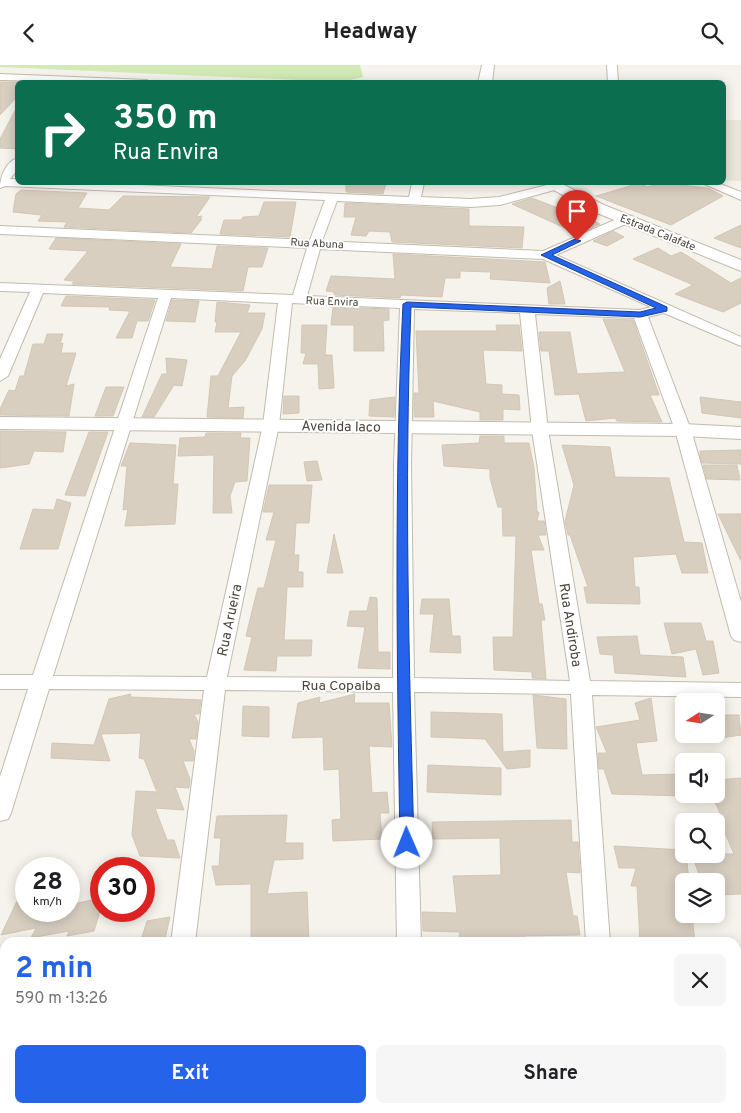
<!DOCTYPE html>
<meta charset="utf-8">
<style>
body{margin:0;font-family:Overpass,sans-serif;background:#f6f6f6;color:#202124;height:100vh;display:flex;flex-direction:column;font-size:19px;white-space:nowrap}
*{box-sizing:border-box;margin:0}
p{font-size:16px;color:#757577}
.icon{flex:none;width:28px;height:28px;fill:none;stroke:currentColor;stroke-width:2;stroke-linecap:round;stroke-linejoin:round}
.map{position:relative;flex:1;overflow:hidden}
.side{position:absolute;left:0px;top:872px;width:741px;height:176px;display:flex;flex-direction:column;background:#fff;border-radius:15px 15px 0 0;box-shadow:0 2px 12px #0003}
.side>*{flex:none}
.hud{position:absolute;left:15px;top:15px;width:711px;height:105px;border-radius:8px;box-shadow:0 2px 12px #0003;background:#0b6e4f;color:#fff;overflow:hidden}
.needle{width:32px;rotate:258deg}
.controls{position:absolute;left:675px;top:628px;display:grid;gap:10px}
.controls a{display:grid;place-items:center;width:50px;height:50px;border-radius:8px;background:#fff;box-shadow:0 2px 12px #0003;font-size:25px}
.speed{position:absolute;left:15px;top:792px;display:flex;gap:10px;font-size:25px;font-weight:700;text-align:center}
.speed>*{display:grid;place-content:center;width:65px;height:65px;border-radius:50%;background:#fff;box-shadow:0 2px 12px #0003;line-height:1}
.speed small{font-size:12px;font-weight:400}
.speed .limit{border:8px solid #d22;background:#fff;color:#111}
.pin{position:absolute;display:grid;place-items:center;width:42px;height:42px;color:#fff;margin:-51px -21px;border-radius:50% 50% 50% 0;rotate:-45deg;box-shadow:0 0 5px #0007}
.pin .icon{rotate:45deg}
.me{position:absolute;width:55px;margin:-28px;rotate:359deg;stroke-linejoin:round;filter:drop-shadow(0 0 4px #0008)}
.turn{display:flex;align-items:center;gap:18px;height:105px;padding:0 15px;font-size:22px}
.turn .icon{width:65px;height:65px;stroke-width:2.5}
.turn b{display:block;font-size:35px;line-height:42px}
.round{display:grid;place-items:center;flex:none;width:52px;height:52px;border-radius:8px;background:#f6f6f6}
.overview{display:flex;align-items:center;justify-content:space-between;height:85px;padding:0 15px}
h1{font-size:30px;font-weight:700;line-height:38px;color:#2563eb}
.button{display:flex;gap:10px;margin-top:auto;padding:10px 15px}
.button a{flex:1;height:58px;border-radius:8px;background:#2563eb;color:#fff;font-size:20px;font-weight:700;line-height:58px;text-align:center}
.button a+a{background:#f6f6f6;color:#202124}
header{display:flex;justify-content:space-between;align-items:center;height:65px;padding:0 15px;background:#fff;font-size:22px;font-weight:700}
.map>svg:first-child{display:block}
</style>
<header><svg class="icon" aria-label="back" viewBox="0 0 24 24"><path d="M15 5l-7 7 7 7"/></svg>Headway<svg class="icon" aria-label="search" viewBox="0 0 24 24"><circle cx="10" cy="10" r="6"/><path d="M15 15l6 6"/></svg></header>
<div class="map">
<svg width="741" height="1048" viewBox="0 0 741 1048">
<rect width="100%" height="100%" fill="#f6f3ec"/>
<!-- residential -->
<path fill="#eae5da" d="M724,55H741V116L724,115Z"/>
<!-- green -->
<path fill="#d2eab5" d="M0,0H360L363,12L343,17L0,2Z"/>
<!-- building -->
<path fill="#d8cfc1" stroke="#d3c7b4" d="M0,17H30L18,18V31L0,50Z
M18,40V84L0,83V74Z
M346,118H386L383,129L346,127Z
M640,118L647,122L661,118L708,123L723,131L671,160L596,131Z
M21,125L87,128L78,143L109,145L123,131L210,132L196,152L202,151L200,154H202L191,168L64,162L67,157L38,156L42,150L13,147L16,129Z
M532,133L560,144L566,142L600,159L578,169L512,139Z
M264,137H296L290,172L220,169L224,155H241L243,152L259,151Z
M345,138L469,144V161L524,162L522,183L392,177L390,167L369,166L366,171L351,170L356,152H344Z
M741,160V183L714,173Z
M613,166L624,172L607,181L593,176Z
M56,173L181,179L170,202L212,204L217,181L268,183L262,202H248L243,226L72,219L74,216L64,215L88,186L49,184Z
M658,183L671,191L681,187L731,218L741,213V238L723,247L675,229L693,220L633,194Z
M393,189L545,197L550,218L490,214L491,207L460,206V213H445L442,232L401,230L400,233L334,230V227L326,226L331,211L395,214Z
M560,216L565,239H549L547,223Z
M66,231L155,235L148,256H137L132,273H116L130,246L109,245L110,242L61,241Z
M172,235L199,236L195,257L166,256Z
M217,237L250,240L247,248H265L262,264L245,296L232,311L228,343L244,342L243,353L207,352L211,311H218L241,267H215L217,257H215Z
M333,242L389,244V255L383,256L384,286H354V260H331Z
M603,254L633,255L659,330H650L662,357L617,356L615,353L586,356L579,329L555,330L549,286H541L539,267H570L577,309L625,307Z
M302,260H327L325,290H332L334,323L319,324L318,299H303L306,288H301Z
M496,260H519L522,286L483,285L486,319L502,320V329L519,330L520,345L503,344V355H480V347L433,336L434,352H414V328H419L416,266H497Z
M47,269H63L60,279L63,278L61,288H76L66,321L74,319L69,351L0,350V344L9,325L15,326L20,311H24L33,279H44Z
M166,293L187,295L182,321L174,320L154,352H142L162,309H167Z
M106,322H124L113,351H95Z
M284,331H299V348L283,349Z
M395,332L394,352L369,351L370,335Z
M700,332L741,337V353L702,348Z
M0,366L66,367L63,387L34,386L29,399L0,403Z
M89,367H108L85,431L65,430Z
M206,368H241L240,373H250L247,416L235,417L230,431L232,448H213L214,390L178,391L180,373L205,372Z
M480,371H504V378H529L534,403L537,447H539L537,456H544L546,470H538L544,485H531L539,539H542L545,555H541L546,614L532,613V607L494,605L493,572H513L516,471H503L502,442H498L490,413V404L444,401L442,380L479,378Z
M130,378L176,380L173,419H178L175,459L125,461L128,444L123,445L127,401H121Z
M562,380L610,382L615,412L669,413L684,477L702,478L708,508H682L676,489L633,492L635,522H639L640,539L587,538L584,522H588L570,470H568L565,456L574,420Z
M741,385V399L702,398L700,391V386Z
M317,396L322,415L307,416L304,397Z
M703,400H737L740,415L707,414Z
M269,420H312L309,458H296L294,490H299L298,507H303V522H287L284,575H312L311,591H277L276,606L244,605L252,572L246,571L254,538L258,523H264L276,475H266L274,447H263Z
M57,434L71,438L58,484H20L33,444L54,445Z
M718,449H741V496Z
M334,469L343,508H327Z
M370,532L377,533L378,587H390V604L358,603L365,562L347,561L350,546H367Z
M422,534H449L452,571H460L461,588L430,587L434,549H420Z
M664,558H701L706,576H713L719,608L703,610L696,584L672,589Z
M637,571L640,590L683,592L686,612L615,608L613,590L600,589L597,572Z
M131,629L130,632L201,635L199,649H194L198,657L196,674H189L194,686L193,696H183L190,714L189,723L175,722L184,745L155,743L167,775H174L180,793L140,791L132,770L136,726L157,727L144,694L139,693L141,668L101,669L110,696L51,693L52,678L94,680L109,634Z
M355,629L354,638H389L392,682L369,681L372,728L387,727L389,748H380L382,774L333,776L332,755L341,754L339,704L324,705L323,672L292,673L298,638L320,632L319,638Z
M533,630L566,634L567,684L537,683Z
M651,633L657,676L636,678L642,710L684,709V731L612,729L604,704H599L598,688H607L596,662L640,655L635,638Z
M243,641L269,642V672L242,671Z
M431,647L502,649L503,687L530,685V702L507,704L485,674L431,672Z
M716,650H739L741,670L721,673Z
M428,700L501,703V730L427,727Z
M741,713V829L716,830V816H701L692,789H734L719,754H723L711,729H716V715Z
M287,750L285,778H303V794L274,795L267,829L307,827L309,878H251V819L216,820L212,801H219L221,773H214L217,751Z
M571,755L572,777H578L580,808L566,807L573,851H577L580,870L524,871L525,878H458L460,867L423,866L422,847L457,848L453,811L501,810L500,773L433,774L432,757Z
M614,781L684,785V789H686L689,816H677L684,838V849L692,850L695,878L640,877L637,821H631L636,803H619Z
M26,817V846H69V840L101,833V843L94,866L67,871L69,866L31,873L36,863L1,870Z
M170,852L164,878H140L147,856Z"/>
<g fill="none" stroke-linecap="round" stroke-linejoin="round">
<!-- minor casing -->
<g stroke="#c2bbae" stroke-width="2">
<path id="minor" d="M607,0H617L618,18H608Z
M0,9L147,15L152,18L0,15Z
M18,93V104L10,114H18V118H93L409,132L412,118H424L421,132L471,134L499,132L555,118L560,121L558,124L500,140L471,142L337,136L322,176L543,186L626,150L632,154L630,157L556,190L741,272V281L664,248L648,252L691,365L741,537V577L734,575L731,571L675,365L634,253L535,249L548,365L590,616L741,618V632L592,630L610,878H586L571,629L414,627L421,878H397L393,627L225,625L195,878H171L204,625L49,624L11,748L8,754L0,756V712L28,624H0V610H33L158,233L43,228L8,311L0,316V294L30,227L0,226V218L293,230L307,183L0,169V161L310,175L325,135L5,121L0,123C0,112 6,96 18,93ZM320,184L543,194L651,242L640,245L307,231ZM171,233L278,238L263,360L207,612L53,611ZM292,238L400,243L394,399L393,613L227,612L279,360ZM414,244L520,248L532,365L570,616L414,613L411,399Z
M702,118H718L741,127V135Z
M0,902H5V922H0Z
M736,916H741V938H736Z
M147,1044H175L174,1048H146Z
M391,1044H419V1048H391Z
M605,1044H633L634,1048H606Z"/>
</g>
<!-- tertiary casing -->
<g stroke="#c2bbae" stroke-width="2">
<path id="tertiary" d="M482,0H494L492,18H478Z
M541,118H560L604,140L741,195V206L592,146Z
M0,352L683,359L741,362V374L683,371L0,364Z"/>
</g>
<!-- minor -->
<use href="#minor" fill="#fff" fill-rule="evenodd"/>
<!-- tertiary -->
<use href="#tertiary" fill="#fff" fill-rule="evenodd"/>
</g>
<!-- route -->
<path fill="#2563eb" stroke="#184099" d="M575,174L581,176L552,190L667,242V246L640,252L411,242C404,421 409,599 414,778L407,783L400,778C397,599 394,419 403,239L407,237L640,247L656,243L541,190Z"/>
<g text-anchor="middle" stroke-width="4" stroke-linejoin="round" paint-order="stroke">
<!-- far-street labels -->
<g font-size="11" fill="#4b4439" stroke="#fff">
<text transform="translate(658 167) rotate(22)" y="4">Estrada Calafate</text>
<text transform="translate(317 178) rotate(3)" y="4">Rua Abuna</text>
<text transform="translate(332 236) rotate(2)" y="4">Rua Envira</text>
</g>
<!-- street labels -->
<g font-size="14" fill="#4b4439" stroke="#fff">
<text transform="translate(341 361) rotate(1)" y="5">Avenida Iaco</text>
<text transform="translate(229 555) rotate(-78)" y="5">Rua Arueira</text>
<text transform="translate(571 560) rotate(81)" y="5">Rua Andiroba</text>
<text x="341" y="625">Rua Copaiba</text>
</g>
</g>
</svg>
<div class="controls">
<a><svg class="needle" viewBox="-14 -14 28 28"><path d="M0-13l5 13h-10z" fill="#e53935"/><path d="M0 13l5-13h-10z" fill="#757577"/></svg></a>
<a><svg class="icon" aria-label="sound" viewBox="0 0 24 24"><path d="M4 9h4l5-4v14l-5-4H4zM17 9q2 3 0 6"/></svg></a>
<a><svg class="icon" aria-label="search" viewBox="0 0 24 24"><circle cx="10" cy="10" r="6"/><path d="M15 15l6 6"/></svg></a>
<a><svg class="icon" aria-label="layers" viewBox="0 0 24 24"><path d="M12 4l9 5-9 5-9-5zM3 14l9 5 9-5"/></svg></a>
</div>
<div class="speed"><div>28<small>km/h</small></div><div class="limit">30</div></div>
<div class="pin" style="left:577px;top:176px;background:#d93025"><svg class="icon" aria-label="arrive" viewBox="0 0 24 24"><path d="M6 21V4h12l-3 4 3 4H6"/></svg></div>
<svg class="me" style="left:407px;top:778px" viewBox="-20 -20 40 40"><circle r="19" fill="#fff"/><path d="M0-13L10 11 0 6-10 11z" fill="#2563eb"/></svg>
<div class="hud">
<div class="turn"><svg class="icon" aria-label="right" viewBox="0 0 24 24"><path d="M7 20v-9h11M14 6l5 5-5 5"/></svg><div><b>350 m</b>Rua Envira</div></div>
</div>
<section class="side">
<div class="overview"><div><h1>2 min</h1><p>590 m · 13:26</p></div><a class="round"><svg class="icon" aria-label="close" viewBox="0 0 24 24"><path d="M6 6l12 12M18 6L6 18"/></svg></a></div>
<div class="button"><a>Exit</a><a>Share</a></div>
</section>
</div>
